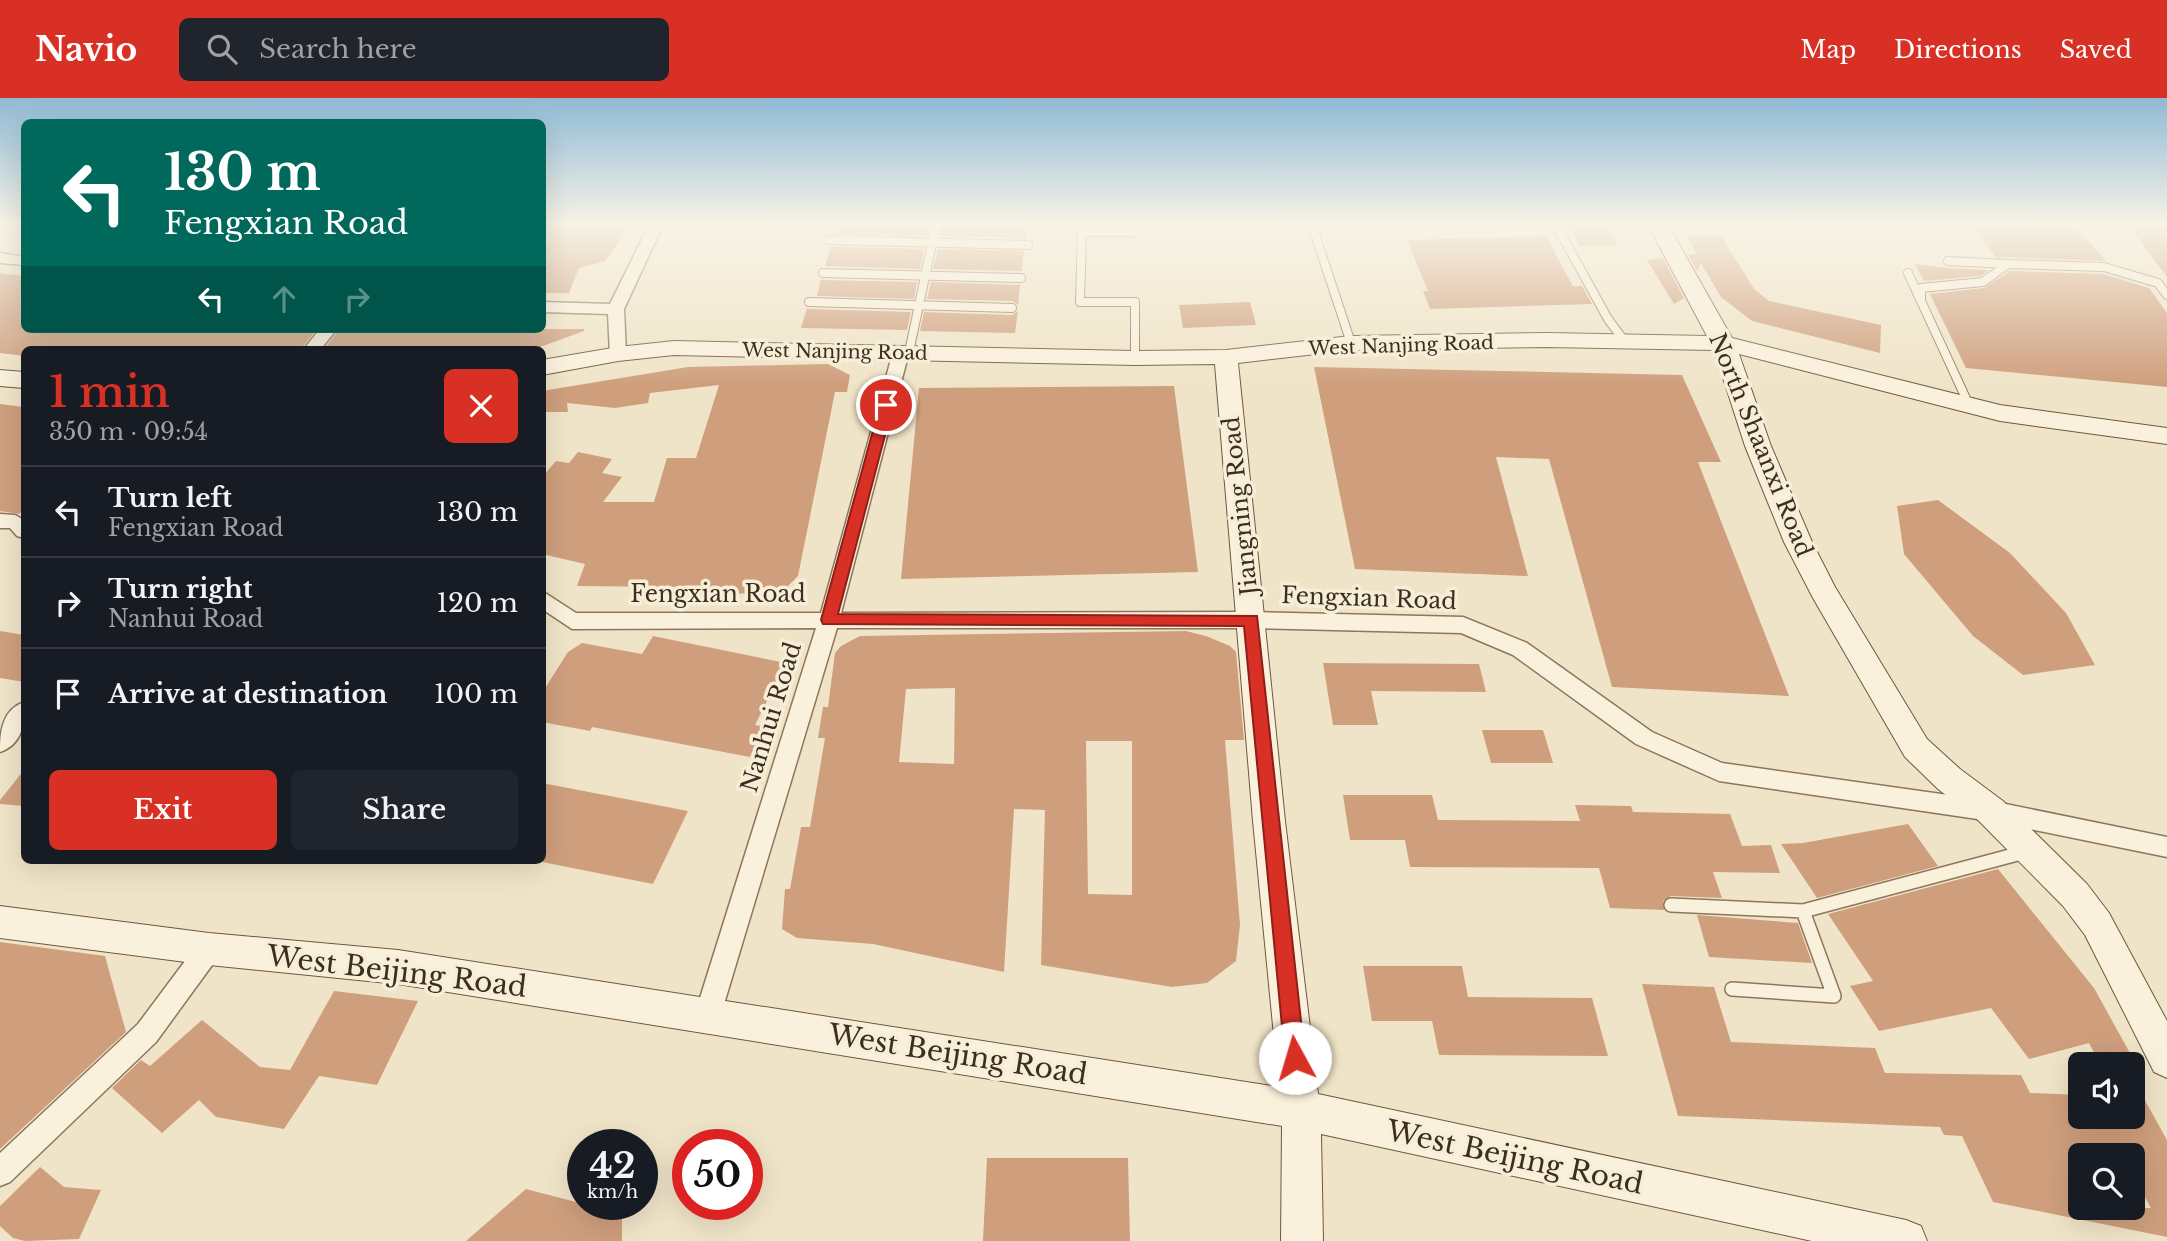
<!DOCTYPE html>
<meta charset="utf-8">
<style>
body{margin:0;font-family:"Libre Baskerville",serif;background:#20242c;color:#f1f3f6;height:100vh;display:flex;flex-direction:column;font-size:26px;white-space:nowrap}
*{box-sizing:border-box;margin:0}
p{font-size:23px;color:#9ea1a6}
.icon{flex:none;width:38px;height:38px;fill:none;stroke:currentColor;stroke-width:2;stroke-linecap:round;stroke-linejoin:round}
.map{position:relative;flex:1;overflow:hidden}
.drawer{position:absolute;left:21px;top:248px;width:525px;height:518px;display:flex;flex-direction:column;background:#171b24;border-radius:10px;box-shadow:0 7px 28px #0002}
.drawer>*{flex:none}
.hud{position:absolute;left:21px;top:21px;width:525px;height:214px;border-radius:10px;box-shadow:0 7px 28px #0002;background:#00695c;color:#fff;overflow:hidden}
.controls{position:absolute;left:2068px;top:954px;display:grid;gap:14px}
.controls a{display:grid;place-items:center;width:77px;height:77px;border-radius:10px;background:#171b24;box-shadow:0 7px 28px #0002;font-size:35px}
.speed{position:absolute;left:567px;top:1031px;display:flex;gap:14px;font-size:35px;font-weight:700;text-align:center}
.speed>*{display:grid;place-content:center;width:91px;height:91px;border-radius:50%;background:#171b24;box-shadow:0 7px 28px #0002;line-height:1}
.speed small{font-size:18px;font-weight:400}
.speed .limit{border:10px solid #d22;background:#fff;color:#111}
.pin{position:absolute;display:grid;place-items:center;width:60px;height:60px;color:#fff;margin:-30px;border:4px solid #fff;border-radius:50%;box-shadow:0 2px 7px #0007}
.me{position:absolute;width:77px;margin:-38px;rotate:354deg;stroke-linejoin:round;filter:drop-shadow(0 0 5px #0008)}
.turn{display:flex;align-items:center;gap:24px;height:147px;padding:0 28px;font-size:32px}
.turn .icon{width:91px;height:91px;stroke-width:2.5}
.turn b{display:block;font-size:49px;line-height:60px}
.lanes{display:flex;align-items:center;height:66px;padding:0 28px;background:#0003;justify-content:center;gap:35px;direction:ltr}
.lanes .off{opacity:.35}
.round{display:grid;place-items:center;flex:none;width:74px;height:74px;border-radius:10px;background:#20242c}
.head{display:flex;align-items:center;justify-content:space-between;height:119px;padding:0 28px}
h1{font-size:42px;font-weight:600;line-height:52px;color:#d93025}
.button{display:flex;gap:14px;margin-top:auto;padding:14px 28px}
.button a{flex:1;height:80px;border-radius:10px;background:#d93025;color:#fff;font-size:28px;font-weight:600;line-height:80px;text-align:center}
.button a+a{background:#20242c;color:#f1f3f6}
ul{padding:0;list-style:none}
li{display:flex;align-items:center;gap:21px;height:91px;padding:0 28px;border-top:2px solid #363941}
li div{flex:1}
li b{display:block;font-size:26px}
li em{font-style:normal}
header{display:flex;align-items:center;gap:42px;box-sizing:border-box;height:98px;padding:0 35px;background:#d93025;color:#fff}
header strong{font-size:33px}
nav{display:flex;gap:38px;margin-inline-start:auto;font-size:24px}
.search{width:490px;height:63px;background:#20242c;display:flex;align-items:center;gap:18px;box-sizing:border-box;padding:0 24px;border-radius:10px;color:#9ea1a6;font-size:26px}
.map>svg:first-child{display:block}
</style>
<header>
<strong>Navio</strong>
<div class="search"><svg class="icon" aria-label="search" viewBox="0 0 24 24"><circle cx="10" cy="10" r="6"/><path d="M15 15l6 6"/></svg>Search here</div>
<nav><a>Map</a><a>Directions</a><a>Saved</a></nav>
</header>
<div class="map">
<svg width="2167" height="1143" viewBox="0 0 2167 1143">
<rect width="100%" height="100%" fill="#f0e4c8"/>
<!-- building -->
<path fill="#cf9f7d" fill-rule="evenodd" d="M542,127H632L605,163L579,170L569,195H542Z
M838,127H929L927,138L835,136Z
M942,127H1027L1026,140L940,138Z
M1567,127H1605L1618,147L1580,148Z
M1971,127H2074L2106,163L1996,159Z
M2128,127H2167V179Z
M1686,137H1720L1754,191L1769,203L1881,227L1880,255L1752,223L1721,199L1701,165L1697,173L1688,157L1697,156Z
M1546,138L1573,188H1582L1592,206L1430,211L1423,193H1428L1407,142Z
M831,149L924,151L920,171L825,168Z
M938,151L1024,153L1022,171V173L933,171Z
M1663,160L1684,200L1674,206L1647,162Z
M1915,166L1948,170L1989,172L1981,178L1924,183Z
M2010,173L2103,176L2149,190L2167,215V289L1966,270L1930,196L1984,190Z
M0,175L24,178V231H317L300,252H24V258L0,255Z
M821,181L823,182L917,184L914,201L817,198Z
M931,184L1020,187L1018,207L1012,203L927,201Z
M1250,204L1256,227L1183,230L1179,207Z
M807,210L809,211L911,214L907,232L801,230Z
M1018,213L1015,235L920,233L924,214L1012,217Z
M340,231H584V233L532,252H323Z
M828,266L850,277L847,294H835L798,478L786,490L768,495L677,497L679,489L577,488L585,466L542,456V379L556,363L569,365L578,354L612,361L602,375L622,379L603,404H654L667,360H696L719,287L650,295L648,305L615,310L567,305L568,314H542V293L688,269Z
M1314,269L1682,277L1721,364H1698L1789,598L1612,589L1549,361L1496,359L1528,478L1355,471Z
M1174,288L1198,474L901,481L919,290Z
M0,306L24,309V411L19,416L0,413Z
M1938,402L2010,455L2066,515L2095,567L2023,577L1973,538L1904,456L1897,408Z
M0,533L24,537V584L0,580Z
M1186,533L1206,538L1230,548L1236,554L1244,642H1225L1240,827L1236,863L1207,885L1172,889L1041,867L1045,712L1014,711L1004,874L873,846L797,840L782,831L785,791H790L801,729H810L825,640H818L823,609H828L835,555L841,548L860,538ZM955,590L954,666L899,664L906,591ZM1086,643H1132V797L1088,796Z
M653,538L786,565L755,627L765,629L750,659L592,629L590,633L542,624V595L568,554L582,545L642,556Z
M1323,565L1479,566L1486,594L1371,593L1378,627H1333Z
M1482,632H1543L1553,665H1491Z
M24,672V708L0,706V702Z
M542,685L688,713L653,786L542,764Z
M1343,697H1432L1438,722L1580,723L1575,707L1631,708L1633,714L1730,716L1742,748L1771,747L1780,775L1713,774L1722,800L1671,798L1663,803L1664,812L1610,810L1599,770L1410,769L1405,742H1350Z
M1908,726L1938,768L1817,800L1781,746L1803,745Z
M1998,771L2094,890L2136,966H2100L2089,945L2029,961L1991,910L1879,933L1850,888L1873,883L1828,816Z
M1697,817L1798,825L1812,865L1709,859Z
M0,844L105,858L126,934L0,1051Z
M1363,868H1462L1468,899L1592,900L1608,958L1439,957L1432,923H1372Z
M1642,886L1714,889L1731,944L1875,950L1885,975L2021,977L2030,995L2081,997V1018H2133V981L2167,1042V1139L1993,1104L1962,1038L1944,1037L1940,1029L1678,1018ZM2081,1052L2133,1057V1077L2151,1110H2081Z
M334,893L418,903L377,987L319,978L284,1031L216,1019L199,1002L162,1035L112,990L141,962L150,968L202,922L260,969L290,972Z
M987,1060H1128L1130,1143H983Z
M40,1069L64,1089L101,1092L79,1141L25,1143L13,1140L0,1128V1108Z
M526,1091L622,1116V1143H466Z"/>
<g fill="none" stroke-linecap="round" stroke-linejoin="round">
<!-- service-far1 casing -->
<g stroke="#8d765c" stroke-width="10">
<path id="service-far1" d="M1134,127V134H1082L1080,204H1135V260
M1312,127L1351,245
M1556,127L1608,221L1625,244
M828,142L1028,147
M1948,163L2008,166
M823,175L1021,180
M1908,175L1920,201
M809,204L1012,210
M909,254L936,127
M1969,307L1921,203V190L1983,184L2008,166L2104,169L2158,185L2167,197"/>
</g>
<!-- service casing -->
<g stroke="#8d765c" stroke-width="16">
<path id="service" d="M1671,807L1803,813L2025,754
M1732,891L1834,898L1803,813"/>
</g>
<!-- minor casing -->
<g stroke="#8d765c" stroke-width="3">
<path id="minor" d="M649,127H663L624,211L626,256L618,261L610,256L608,216L542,214V204L610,206Z
M0,155L24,159V167L0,165Z
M320,231H337L320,252H303Z
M901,249L909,254L841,515L1251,514L1463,519L1527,545L1652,634L1722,665L1991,703L2167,739V759L1991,723L1719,683L1636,646L1513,557L1461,535L1251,530H837L721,916L717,925L708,928L699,925L695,916L816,530L572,531L542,511V493L576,515H821L893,254Z
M0,416L15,417L24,422V440L17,438L10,430H0Z
M24,604C26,624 22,647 0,654C0,634 2,612 24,604Z
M209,839L218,843L221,851L218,859L156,944L10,1084L0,1088V1055L138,926L200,843Z"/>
</g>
<!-- secondary casing -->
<g stroke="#6f573f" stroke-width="2">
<path id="secondary" d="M1648,127H1668L1732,240L2000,307L2167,330V346L2000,323L1739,256L1771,348L1812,444L1835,489L1927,641L1960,671L2003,703L2087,786L2109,815L2167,923V980L2154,974L2085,837L2063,808L1979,723L1938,691L1905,659L1813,500L1784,444L1745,348L1714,252L1548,249L1351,252L1238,265L1285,723L1318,996L1906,1122L1921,1128L1927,1143H1812L1321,1036L1323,1143H1281L1282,1028L398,886L209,867L0,840V808L209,835L398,852L1279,989L1253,723L1215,266L1135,267L674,257L618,263L542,277V262L618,249L674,243L1135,253L1226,252L1351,238L1548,235L1707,238Z
M0,272L24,274V290L0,288Z"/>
</g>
<!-- service-far1 -->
<use href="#service-far1" stroke="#faf1dc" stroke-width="8"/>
<!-- service -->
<use href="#service" stroke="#faf1dc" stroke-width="13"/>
<!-- minor -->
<use href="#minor" fill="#faf1dc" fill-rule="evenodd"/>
<!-- secondary -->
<use href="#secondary" fill="#faf1dc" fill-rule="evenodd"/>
</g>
<!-- sky -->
<linearGradient id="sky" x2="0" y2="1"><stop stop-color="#8fbad6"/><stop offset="0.44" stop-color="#f8f3e6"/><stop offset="1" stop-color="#f8f3e6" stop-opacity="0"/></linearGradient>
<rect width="2167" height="287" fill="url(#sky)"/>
<!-- route -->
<path fill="#d93025" stroke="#8d1f18" stroke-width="2" d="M886,303L893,307L838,516L1257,518L1305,960L1302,967L1295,970L1288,967L1285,960L1244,528L823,526L821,522L880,307Z"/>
<g text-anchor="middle" stroke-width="7" stroke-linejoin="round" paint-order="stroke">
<!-- far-street labels -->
<g font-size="19" fill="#3d2e20" stroke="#f7eed8">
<text transform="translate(1401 247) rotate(-2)" y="7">West Nanjing Road</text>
<text transform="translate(835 253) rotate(1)" y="7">West Nanjing Road</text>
</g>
<!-- street labels -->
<g font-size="23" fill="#3d2e20" stroke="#f7eed8">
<text transform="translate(1761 347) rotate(68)" y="8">North Shaanxi Road</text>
<text transform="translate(1240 408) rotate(-96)" y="8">Jiangning Road</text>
<text x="718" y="504">Fengxian Road</text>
<text transform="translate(1369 500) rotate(2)" y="8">Fengxian Road</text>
<text transform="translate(771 619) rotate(-73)" y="8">Nanhui Road</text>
</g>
<!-- near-street labels -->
<g font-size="28" fill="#3d2e20" stroke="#f7eed8">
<text transform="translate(397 873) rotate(7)" y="10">West Beijing Road</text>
<text transform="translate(958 956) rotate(9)" y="10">West Beijing Road</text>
<text transform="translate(1515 1059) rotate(12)" y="10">West Beijing Road</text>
</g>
</g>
</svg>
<div class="controls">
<a><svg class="icon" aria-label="sound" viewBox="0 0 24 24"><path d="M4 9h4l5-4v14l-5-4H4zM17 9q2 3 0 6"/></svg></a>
<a><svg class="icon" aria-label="search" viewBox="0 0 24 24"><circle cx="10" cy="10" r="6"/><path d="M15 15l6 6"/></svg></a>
</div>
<div class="speed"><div>42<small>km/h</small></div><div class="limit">50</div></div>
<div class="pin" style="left:886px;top:307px;background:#d93025"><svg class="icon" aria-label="arrive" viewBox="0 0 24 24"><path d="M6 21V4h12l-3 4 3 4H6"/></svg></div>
<svg class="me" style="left:1295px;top:960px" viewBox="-20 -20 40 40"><circle r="19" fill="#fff"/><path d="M0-13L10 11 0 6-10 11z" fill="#d93025"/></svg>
<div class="hud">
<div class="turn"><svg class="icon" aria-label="left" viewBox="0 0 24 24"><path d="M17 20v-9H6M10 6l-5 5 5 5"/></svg><div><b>130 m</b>Fengxian Road</div></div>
<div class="lanes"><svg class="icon" aria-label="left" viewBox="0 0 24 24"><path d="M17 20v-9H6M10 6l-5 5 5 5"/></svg><svg class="icon off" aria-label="ahead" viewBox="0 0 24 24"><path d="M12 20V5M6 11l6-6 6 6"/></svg><svg class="icon off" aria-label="right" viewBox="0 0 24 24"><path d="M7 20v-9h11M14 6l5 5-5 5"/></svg></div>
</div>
<section class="drawer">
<div class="head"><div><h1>1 min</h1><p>350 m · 09:54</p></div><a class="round" style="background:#d93025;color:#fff"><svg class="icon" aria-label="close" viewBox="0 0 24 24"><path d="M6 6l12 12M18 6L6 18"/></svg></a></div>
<ul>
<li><svg class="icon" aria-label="left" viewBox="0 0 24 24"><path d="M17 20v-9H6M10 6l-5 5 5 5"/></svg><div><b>Turn left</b><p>Fengxian Road</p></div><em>130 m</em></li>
<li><svg class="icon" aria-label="right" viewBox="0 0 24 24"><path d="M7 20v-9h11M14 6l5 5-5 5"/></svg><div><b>Turn right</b><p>Nanhui Road</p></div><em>120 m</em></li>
<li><svg class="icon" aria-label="arrive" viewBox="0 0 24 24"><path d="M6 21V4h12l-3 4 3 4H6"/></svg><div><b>Arrive at destination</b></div><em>100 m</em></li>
</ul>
<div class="button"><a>Exit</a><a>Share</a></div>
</section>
</div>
